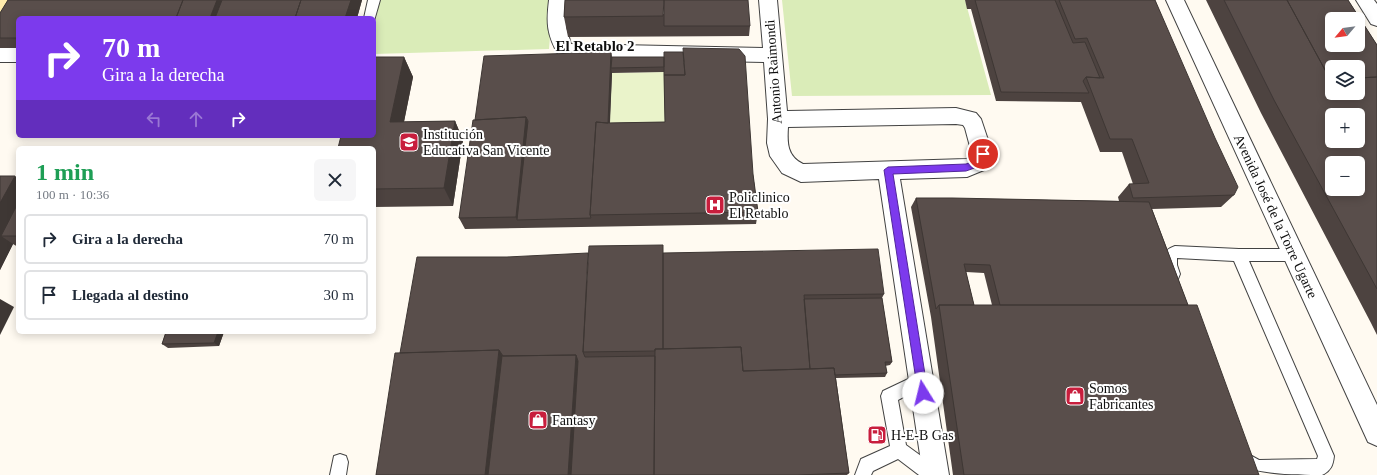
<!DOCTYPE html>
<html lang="es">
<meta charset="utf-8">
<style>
body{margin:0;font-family:Georgia,serif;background:#f6f6f7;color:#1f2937;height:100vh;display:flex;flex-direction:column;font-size:15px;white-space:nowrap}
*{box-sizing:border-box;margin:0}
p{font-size:13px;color:#747a83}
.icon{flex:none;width:22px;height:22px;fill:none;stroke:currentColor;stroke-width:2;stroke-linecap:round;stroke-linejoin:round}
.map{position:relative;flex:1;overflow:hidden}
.panel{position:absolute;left:16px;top:146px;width:360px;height:188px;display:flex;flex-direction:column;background:#fff;border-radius:6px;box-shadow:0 2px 10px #0003}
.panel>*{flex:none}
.hud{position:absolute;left:16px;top:16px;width:360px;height:122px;border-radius:6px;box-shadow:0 2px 10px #0003;background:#7c3aed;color:#fff;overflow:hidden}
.needle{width:26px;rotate:241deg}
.fabs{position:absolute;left:1325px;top:12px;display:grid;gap:8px}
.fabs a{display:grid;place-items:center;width:40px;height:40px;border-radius:6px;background:#fff;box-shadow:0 2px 10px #0003;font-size:20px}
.pin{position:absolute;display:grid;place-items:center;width:34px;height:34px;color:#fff;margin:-17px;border:2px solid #fff;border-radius:50%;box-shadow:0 1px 4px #0007}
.me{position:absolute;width:44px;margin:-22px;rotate:351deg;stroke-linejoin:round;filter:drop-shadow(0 0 3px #0008)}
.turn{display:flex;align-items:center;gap:14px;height:84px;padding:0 20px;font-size:18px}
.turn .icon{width:52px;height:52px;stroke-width:2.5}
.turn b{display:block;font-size:28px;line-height:34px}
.lanes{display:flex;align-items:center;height:38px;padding:0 20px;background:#0003;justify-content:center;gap:20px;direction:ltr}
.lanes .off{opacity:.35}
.round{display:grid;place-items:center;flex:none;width:42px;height:42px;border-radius:6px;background:#f6f6f7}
.headline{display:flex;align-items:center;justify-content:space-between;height:68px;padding:0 20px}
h1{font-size:24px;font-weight:700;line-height:30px;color:#1e9e55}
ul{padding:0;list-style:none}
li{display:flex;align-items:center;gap:12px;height:50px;margin:0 8px 6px;padding:0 12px;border:2px solid #e0e1e3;border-radius:6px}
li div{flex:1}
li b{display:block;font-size:15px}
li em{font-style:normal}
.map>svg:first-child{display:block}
</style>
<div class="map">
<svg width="1377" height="475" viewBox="0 0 1377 475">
<rect width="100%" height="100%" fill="#fffaf1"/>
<!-- green -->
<path fill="#daecb8" d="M380,0H553L549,49L374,54V28Z
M782,0H965L991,95L792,96Z"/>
<!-- pitch -->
<path fill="#eaf3ca" d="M665,72V135L609,136L612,73Z"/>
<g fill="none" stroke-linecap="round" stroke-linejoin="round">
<!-- lane casing -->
<g stroke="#424242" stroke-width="2">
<path id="lane" d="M368,0H380L374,21V18H364Z
M1175,246L1239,249H1294L1299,251L1301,255L1299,259L1294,261H1249L1334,456C1333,465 1331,471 1322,475C1298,475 1242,475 1231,457L1233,451L1239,449L1259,460L1317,459L1318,456L1234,261L1177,258V265L1180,274L1178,279L1173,280L1168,279C1161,264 1158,252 1175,246Z
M921,373L926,375L929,380L926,385L898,400L906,445L939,469L941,475H919L898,459L873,471L871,475H855L861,459L890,446L881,396L883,391Z
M340,454L346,456L348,462L346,475H330L334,456Z"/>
</g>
<!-- street casing -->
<g stroke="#424242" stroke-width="2">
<path id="street" d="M549,0H567L566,27L571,44L763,48L759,0H777L787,111L956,108L976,113L981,119L993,155L984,170L967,177L900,179L949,475H923L879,179L801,182L782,173L770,156L767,143L768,119L764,62L566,58L559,56C547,35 546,24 549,0ZM956,124L963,125L965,128L972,154L970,158L966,159L803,164C787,156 787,143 788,127Z
M1166,0H1184L1377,405V446L1368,442Z
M1356,0H1374L1377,4V26L1371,24Z
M0,48H18V62H0Z"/>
</g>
<!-- secondary casing -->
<g stroke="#313131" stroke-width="2">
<path id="secondary" d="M0,0H14L6,13L0,14Z"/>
</g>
<!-- lane -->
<use href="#lane" fill="#fff" fill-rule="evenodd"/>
<!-- street -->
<use href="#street" fill="#fff" fill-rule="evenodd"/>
<!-- secondary -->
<use href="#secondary" fill="#ffebac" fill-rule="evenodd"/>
</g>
<!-- wall -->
<path fill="#4d4340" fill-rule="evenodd" d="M8,0H362L357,18H18V48H0V13Z
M565,0L750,26L749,36L568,37L564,17Z
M965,0H1155L1234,195L1221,207L1152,209L1188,305L1259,475H953L931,317L911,207L916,198L1119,201L1118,197L1129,184H1133L1122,152H1100L1081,102L996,101L971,9H967ZM966,272L984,273L992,305H974Z
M1206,0H1348L1377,45V335L1371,323L1261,113Z
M611,52L612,57H664L753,174L758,212L756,224L465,229L459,218L475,120ZM664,72L665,122L610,123L612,73Z
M404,57L413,77L404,122L455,121L463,140L453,206L374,207V148Z
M0,176L18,178V247L13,244L0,270Z
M663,253L884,294L882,298L892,362L890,365L885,366L887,373L885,377L836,378L849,473L847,475H376L400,353Z
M166,332H224L219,346L168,348L162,344Z"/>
<!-- shaded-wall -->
<path fill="#3e3734" d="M217,0H233L226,18H210Z
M351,0H362L357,18H345Z
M611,52L612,62L611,68L612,73L609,136L608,127Z
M404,57L413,77L400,141L390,122Z
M526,117L530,131L517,220L516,217Z
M455,121L463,140L453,206L444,188Z
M15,176L18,178V235L1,236L13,244L0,270V203Z
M0,299L14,307L0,335Z
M218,332H224L219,346L214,343Z
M499,350L506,362L495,475H485Z
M576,355L579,364L572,475H568Z"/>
<!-- building -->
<path fill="#594e4b" stroke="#3e3734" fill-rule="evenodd" d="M8,0H183L176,18H18V38H0V13Z
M183,0H217L210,18H176Z
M222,0H301L295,18H215Z
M301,0H351L345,18H295Z
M565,0H664L663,16L564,17Z
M664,0H748L750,26H664Z
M975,0H1055L1073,43L1085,42L1100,78L1086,77L1083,81L1089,93L1001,92Z
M1059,0H1155L1215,138L1238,187L1234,195L1133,198L1129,184L1149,183L1132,139H1110L1086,77L1104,78L1087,38L1075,39Z
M1224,0H1287L1330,79H1332V93H1358V78L1377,77V289L1274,100ZM1332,115H1358V141H1332ZM1332,163H1358V189H1332Z
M1287,0H1348L1377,45V77L1358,78V67H1332V79H1330ZM1332,19H1358V45H1332Z
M683,48L739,49L745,56L753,174L758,212L590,215L596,122L607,123L665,122L664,75H685Z
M611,52L608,123L596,122L590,215L591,218L517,220L528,121L526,117L475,120L484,56Z
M664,52H683L685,75H664Z
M374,57H404L390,122L455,121L444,188L374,189V148H338L341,136H374Z
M612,57H664V67L611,68Z
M526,117L516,217L459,218L473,120Z
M0,176H15L0,203Z
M916,198H952L1149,202L1188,305H1000L990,265L964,264L974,305H939L936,309Z
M18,203V236H1Z
M663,245V349H655V351L583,352L589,246Z
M878,249L884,294L804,295L810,369L743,371L741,347L663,349V253Z
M588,253L583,352L585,357L655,356L654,475H571L578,361L576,355L503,356L499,350L400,353L417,257H507Z
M882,298L892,362H885L887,373L835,375L834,368L810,369L804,299Z
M939,305H1197L1259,475H964Z
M166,332H218L214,343L162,344Z
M741,347L743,371L834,368L849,473L798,475H654L655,349Z
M499,350L485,475H376L395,353Z
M576,355L568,475H488L502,356Z"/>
<!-- route -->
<path fill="#7c3aed" stroke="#51269a" d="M983,151L987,154L980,166L966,171L893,174L928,393L927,397L923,398L919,397L918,393L884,170L888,167L966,164L974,161L980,152Z"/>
<!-- icons -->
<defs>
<g id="school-square" transform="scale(1)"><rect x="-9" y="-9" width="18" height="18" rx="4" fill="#c81e3d" stroke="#fff"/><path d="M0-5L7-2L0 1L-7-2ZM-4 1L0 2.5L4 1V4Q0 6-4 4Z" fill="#fff"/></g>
<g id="hospital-square" transform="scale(1)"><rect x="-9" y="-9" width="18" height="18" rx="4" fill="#c81e3d" stroke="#fff"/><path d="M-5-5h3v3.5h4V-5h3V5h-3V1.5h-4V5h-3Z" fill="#fff"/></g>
<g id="shop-square" transform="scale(1)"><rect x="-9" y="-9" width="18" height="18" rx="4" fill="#c81e3d" stroke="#fff"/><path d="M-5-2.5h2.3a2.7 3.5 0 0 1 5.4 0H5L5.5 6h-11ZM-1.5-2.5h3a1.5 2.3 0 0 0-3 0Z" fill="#fff"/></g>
<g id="fuel-square" transform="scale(1)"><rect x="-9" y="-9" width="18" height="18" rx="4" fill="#c81e3d" stroke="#fff"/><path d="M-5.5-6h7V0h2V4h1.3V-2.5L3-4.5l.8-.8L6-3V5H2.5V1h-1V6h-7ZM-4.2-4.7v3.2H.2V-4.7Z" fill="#fff"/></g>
</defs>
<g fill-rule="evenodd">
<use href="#school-square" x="409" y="142"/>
<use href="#hospital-square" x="715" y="205"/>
<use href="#shop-square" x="1075" y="396"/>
<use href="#shop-square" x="538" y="420"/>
<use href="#fuel-square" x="877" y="435"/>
</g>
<g text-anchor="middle" stroke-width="4" stroke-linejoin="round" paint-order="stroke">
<!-- street labels -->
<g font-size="14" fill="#0f0f0f" stroke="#fff">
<text transform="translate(773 72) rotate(-94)" y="5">Antonio Raimondi</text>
<text transform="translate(1276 216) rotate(65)" y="5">Avenida José de la Torre Ugarte</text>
</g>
<!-- poi labels -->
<g font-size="14" fill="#0f0f0f" stroke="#fff" text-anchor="start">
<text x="423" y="139">Institución<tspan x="423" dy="16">Educativa San Vicente</tspan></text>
<text x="729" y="202">Policlinico<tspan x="729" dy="16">El Retablo</tspan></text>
<text x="1089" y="393">Somos<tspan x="1089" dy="16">Fabricantes</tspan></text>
<text x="552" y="425">Fantasy</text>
<text x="891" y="440">H-E-B Gas</text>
</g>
<!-- neighbourhood labels -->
<g font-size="15" font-weight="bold" fill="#0f0f0f" stroke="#fff">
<text x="595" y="51">El Retablo 2</text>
</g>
</g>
</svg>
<div class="fabs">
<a><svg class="needle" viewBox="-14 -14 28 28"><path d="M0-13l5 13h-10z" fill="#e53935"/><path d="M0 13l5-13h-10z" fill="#747a83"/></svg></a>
<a><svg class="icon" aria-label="layers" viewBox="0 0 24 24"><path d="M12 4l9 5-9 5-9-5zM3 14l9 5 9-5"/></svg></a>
<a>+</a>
<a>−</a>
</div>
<div class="pin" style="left:983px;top:154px;background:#d93025"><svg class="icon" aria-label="arrive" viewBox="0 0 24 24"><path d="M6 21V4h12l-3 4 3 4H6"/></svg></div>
<svg class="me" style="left:923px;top:393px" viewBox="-20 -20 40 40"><circle r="19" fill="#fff"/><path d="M0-13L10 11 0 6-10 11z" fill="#7c3aed"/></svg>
<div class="hud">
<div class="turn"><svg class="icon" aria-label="right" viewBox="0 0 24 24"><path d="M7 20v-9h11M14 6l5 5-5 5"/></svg><div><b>70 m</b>Gira a la derecha</div></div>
<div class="lanes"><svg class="icon off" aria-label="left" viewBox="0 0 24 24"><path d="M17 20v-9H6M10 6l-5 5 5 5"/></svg><svg class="icon off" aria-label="ahead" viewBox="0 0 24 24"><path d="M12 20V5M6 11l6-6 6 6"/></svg><svg class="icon" aria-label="right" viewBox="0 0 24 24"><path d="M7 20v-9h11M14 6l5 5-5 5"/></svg></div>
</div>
<section class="panel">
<div class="headline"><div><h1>1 min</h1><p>100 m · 10:36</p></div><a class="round"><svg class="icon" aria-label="close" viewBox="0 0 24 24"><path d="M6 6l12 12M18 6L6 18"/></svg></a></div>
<ul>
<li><svg class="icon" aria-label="right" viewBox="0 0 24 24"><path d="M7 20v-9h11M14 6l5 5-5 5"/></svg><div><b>Gira a la derecha</b></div><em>70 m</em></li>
<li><svg class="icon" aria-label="arrive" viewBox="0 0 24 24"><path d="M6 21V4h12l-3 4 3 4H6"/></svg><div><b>Llegada al destino</b></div><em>30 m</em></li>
</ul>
</section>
</div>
